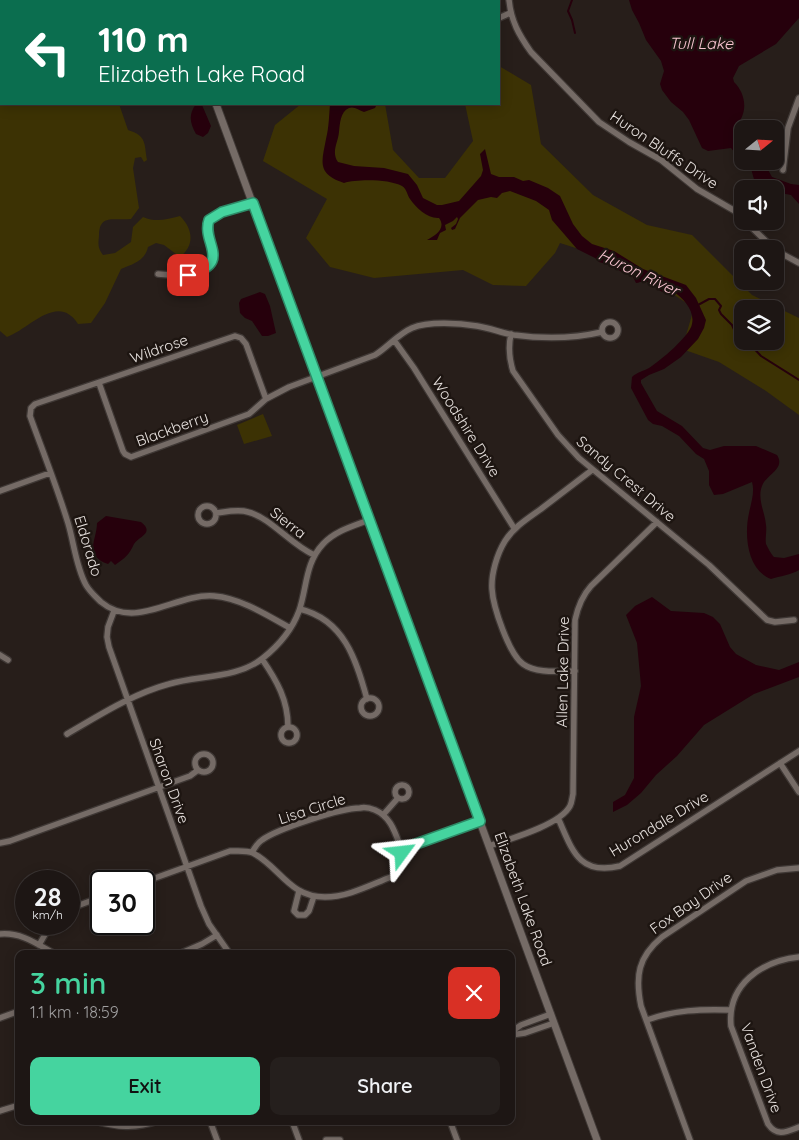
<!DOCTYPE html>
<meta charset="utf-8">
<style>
body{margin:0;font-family:Quicksand,sans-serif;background:#251f1d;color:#f1f3f6;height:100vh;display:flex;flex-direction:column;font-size:19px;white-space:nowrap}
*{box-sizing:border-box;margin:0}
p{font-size:16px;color:#a09fa0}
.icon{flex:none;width:28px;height:28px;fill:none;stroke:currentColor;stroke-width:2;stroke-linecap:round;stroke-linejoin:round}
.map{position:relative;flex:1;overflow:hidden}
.sheet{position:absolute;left:15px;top:950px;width:500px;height:175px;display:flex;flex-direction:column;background:#1d1614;border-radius:10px;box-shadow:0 2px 12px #0003,0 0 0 1px #3b3534}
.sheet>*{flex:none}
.banner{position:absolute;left:0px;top:0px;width:500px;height:105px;box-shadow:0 2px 12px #0003,0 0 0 1px #3b3534;background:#0b6e4f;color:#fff;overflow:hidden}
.needle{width:32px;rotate:72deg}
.tools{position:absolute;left:734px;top:120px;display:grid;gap:10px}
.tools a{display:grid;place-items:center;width:50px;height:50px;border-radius:10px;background:#1d1614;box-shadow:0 2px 12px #0003,0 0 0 1px #3b3534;font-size:25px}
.speed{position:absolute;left:15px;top:870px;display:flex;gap:10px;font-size:25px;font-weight:700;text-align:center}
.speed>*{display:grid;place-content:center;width:65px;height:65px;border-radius:50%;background:#1d1614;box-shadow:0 2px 12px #0003,0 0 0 1px #3b3534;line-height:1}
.speed small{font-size:12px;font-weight:400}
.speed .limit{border:2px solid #111;border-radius:8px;background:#fff;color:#111}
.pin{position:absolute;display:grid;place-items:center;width:42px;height:42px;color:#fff;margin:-21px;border-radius:10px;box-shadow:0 2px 8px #0006}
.me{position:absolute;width:55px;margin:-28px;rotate:60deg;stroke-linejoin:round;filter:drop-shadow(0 0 4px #0008)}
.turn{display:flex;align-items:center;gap:18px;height:105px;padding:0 15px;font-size:22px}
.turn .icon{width:65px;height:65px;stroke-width:2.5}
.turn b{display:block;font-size:35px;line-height:42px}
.round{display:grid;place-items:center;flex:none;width:52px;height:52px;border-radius:10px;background:#251f1d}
.summary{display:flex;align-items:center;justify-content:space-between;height:85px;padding:0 15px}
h1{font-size:30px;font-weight:600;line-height:38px;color:#45d49f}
.primary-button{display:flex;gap:10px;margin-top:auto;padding:10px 15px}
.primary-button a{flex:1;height:58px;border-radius:10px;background:#45d49f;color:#111;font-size:20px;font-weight:600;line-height:58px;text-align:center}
.primary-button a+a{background:#251f1d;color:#f1f3f6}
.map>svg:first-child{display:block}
</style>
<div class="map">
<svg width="799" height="1140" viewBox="0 0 799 1140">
<rect width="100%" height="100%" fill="#271e1a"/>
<!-- green -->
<path fill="#3c3204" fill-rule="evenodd" d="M0,0H82L1,1V104H119L128,130C147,136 144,143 147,160L144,162L141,157L135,158L133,168L139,208L131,219C114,221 99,213 99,236C98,245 98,248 103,255L115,253L131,242L133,227L143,217C157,223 167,219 180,216C193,229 195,245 180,257L164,245L156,243L148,247C145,261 133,264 121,269L105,303L91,323L78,324C58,292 29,329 7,337L0,331Z
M499,66L531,85L541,144L593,195L647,225L692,235L752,295L799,318V415L766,391L719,362L682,349L694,308L629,265L560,243L555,253L526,286L493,285L463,270L374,278L330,267L306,238L327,199L263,161L275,125L301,104H385L393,150L419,178H445L473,141L465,104H499ZM742,309H775V341H742Z
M263,414L272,436L244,444L237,425Z"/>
<!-- water -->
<path fill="#26000c" d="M629,0H799V18L776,44L739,66L733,78L734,82C747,95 748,114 735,127L737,132L742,136V154H736L731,148L708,151L702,148L689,120L683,112L671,102L662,90L660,84L664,71L661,61L646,40L639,23L632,10Z
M196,104L202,105L211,126L208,133L203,137L196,134C190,123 188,115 196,104Z
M330,104H377L375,108L364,112C359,110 354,106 349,108C340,112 340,124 339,132C338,143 331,152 338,162L354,166L384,168L408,174L417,185L423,198L437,205H442L459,201L481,176L483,170L480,154L485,149L491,174L499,177H514L523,181L529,180L548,188L560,196L573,224L582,236L592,244L614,251L643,269L686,285L696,298L706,320L704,328L698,339L681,357L664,369L649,375L641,380V383L657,411L682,426L703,448L710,450L724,446H756L777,455C786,469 766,475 762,486C757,499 765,512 766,525C767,530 765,539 766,544C768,548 771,554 774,557L784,558L799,554V570C791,575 780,576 771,579C747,570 744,535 749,513C751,503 755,492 752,482L723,494L714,495L709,485V471L704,459L696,454L679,436L662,426L653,424L648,420L631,388L632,377C637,372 644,371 649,368C660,361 690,336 692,324C695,311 683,298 674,292C658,297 656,282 644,281C641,281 639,283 636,283L632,275L623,273L613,266L599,262L595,258L577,249L552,220L549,210L536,201L510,191L502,193L497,198L491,197L478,200L460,218L455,229L452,230L451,228L456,224L458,219L457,217L453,221L445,225L446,230L440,233L437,240H427C434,236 447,229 439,218C428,219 416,208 410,199C407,195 407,189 402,186C389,179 357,179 344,183C316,174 322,161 326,139C329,127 329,116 330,104Z
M749,161H763L772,177L791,184L799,185V204L791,195L775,192V189H768L755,183Z
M260,292L265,294L270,306L276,333L268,336H262L252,321L245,318L240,313L239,303L241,299Z
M106,516L141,522C155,533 139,536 134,544C129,555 125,558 115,565L111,561L108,564C83,555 97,540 97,523Z
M652,597L671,611L704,613L713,617L720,624L730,647L736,654L756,665L779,670L799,662V677L754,694L704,725L677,756L656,775L641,793L627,805L613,812V802L625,795L634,778V717L641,686L637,643L626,615L635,606Z"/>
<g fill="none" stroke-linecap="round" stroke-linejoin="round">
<!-- stream -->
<path stroke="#26000c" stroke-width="2" d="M572,0L568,11L572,20L575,33
M698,305L709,299H715L721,306L719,310L721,314L732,325L736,334L742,338
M747,341L761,356L799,380"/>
<!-- minor casing -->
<g stroke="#3f3835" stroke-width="8">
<path id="minor" d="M509,0C511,21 519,35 531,52L599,122L629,142L661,160L697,189L735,211L742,219
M499,18L510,13
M783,170L788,128L799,98
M745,221L774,249
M775,250L799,263
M158,274C179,276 217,278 212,247C211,237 205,230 209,220L222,213L253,203
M602 330a8 8 0 1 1 16 0a8 8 0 1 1-16 0Z
M511,334C508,347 509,358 513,371L558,435L579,458L709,565L767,620L775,622L794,620
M394,340L414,368L514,528
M99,383L123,451L125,454L131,457L249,414L266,399L289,387L375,355C388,347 398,334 412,328C428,321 460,323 477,326C490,328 502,333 514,335C544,339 572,339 602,332
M266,399L246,344L241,338L235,336L35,404L31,408L30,416C43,452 57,487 68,523C74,543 76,567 86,585C90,592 96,597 101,602C136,631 176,593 214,596C240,598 267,615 290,628
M0,491L50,473
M198 515a9 9 0 1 1 18 0a9 9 0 1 1-18 0Z
M216,513C225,512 238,509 248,512C271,518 290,544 314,555
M300,609C344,620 356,659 367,699
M114,611L108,627L107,637L109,647L201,906L209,924L230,954
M0,655L8,660
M262,659C277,681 288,700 288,727
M575,671C559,671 537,674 523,664C509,654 493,607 492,589C491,574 497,554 505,541C514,527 527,519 541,509C558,496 575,483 592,470
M361 707a9 9 0 1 1 18 0a9 9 0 1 1-18 0Z
M281 735a8 8 0 1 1 16 0a8 8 0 1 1-16 0Z
M67,734C100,715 132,694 169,684C199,675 237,679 263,658C278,646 292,630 299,611C307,588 305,563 323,544C335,531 353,526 369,520
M195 763a9 9 0 1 1 18 0a9 9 0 1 1-18 0Z
M780,763L799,792
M395 792a7 7 0 1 1 14 0a7 7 0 1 1-14 0Z
M383,815L398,798
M558,818C572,849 578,876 620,866L799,751
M0,843L10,841L190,776L198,770
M489,846C510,839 560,825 570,806C572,802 572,798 573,794L575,620C578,606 582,596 591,586L657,522
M402,849L480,821
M144,882L230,851C238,851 247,850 253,853C280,867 289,897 325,897C348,897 370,885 391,877C402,866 405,857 399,843C394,829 389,816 375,810C370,808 365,807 360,808C341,808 277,829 262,840C257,843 255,848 252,852
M299,891L294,911L298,915H305L309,911L314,896
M69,909L101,897
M0,934C21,932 37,944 55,954
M39,945L51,924
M179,954L202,944L217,935
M799,957C762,961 727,984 731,1026L768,1124C777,1137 786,1132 799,1127
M0,1018L19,1011
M647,1020C674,1010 701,1009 730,1010
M511,1032L521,1025L551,1014
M511,1035L525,1033L554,1023
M0,1111L19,1105
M94,1121C117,1127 135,1129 158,1121
M210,1121L217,1140
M292,1121L299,1140
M450,1121L457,1140
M326,1140H340
M690,1140L641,1006C635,976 638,957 662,937L746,881L777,870L799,868"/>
</g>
<!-- tertiary casing -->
<g stroke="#3f3835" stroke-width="9">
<path id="tertiary" d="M179,0V1
M216,104L597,1140"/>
</g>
<!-- minor -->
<use href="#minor" stroke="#756b66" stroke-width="5.5"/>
<!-- tertiary -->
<use href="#tertiary" stroke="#756b66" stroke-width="7"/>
</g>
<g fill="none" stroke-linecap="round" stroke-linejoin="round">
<!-- route casing -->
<g stroke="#2d8a67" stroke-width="12">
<path id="route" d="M188,275C234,263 201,243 209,220L222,212L253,203L480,821L402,849V853"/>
</g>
<!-- route -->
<use href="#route" stroke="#45d49f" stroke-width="9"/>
</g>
<g text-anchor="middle" stroke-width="5" stroke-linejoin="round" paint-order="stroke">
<!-- street labels -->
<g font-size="15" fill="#e8e2df" stroke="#1d1511">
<text transform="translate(664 150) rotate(34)" y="5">Huron Bluffs Drive</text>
<text transform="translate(159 349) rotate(-19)" y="5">Wildrose</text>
<text transform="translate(466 427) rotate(58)" y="5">Woodshire Drive</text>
<text transform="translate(172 429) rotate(-20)" y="5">Blackberry</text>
<text transform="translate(626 479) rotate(40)" y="5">Sandy Crest Drive</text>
<text transform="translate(288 523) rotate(38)" y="5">Sierra</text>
<text transform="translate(88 546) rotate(73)" y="5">Eldorado</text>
<text transform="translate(563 672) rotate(-89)" y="5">Allen Lake Drive</text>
<text transform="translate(169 781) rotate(70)" y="5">Sharon Drive</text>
<text transform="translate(312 809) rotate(-18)" y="5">Lisa Circle</text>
<text transform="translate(659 824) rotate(-31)" y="5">Hurondale Drive</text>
<text transform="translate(523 899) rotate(70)" y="5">Elizabeth Lake Road</text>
<text transform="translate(691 903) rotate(-35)" y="5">Fox Bay Drive</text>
<text transform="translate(761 1068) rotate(70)" y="5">Vanden Drive</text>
</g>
<!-- water labels -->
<g font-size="16" font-style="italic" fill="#f8c4d0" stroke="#1d1511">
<text x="701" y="49">Tull Lake</text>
<text transform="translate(639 272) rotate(26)" y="6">Huron River</text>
</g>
</g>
</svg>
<div class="tools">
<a><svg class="needle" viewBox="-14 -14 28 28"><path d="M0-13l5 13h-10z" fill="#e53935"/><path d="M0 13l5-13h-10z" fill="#a09fa0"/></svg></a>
<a><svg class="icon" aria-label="sound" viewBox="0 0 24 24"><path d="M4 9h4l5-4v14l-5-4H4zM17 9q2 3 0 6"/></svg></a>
<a><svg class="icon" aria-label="search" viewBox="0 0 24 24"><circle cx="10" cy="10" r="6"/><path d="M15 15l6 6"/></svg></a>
<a><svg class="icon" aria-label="layers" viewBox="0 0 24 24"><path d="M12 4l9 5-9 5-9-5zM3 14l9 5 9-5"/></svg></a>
</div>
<div class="speed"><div>28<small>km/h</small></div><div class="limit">30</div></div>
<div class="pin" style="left:188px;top:275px;background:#d93025"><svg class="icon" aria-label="arrive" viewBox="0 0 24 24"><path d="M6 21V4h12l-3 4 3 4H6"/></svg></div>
<svg class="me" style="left:402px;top:853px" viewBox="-20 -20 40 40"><path d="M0-17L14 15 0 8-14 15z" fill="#45d49f" stroke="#fff" stroke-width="4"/></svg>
<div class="banner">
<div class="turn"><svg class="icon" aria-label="left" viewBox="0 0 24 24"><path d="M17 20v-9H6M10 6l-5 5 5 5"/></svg><div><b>110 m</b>Elizabeth Lake Road</div></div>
</div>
<section class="sheet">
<div class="summary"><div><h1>3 min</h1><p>1.1 km · 18:59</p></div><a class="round" style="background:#d93025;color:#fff"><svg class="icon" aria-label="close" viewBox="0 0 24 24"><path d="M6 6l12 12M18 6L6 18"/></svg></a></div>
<div class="primary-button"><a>Exit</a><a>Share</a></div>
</section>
</div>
